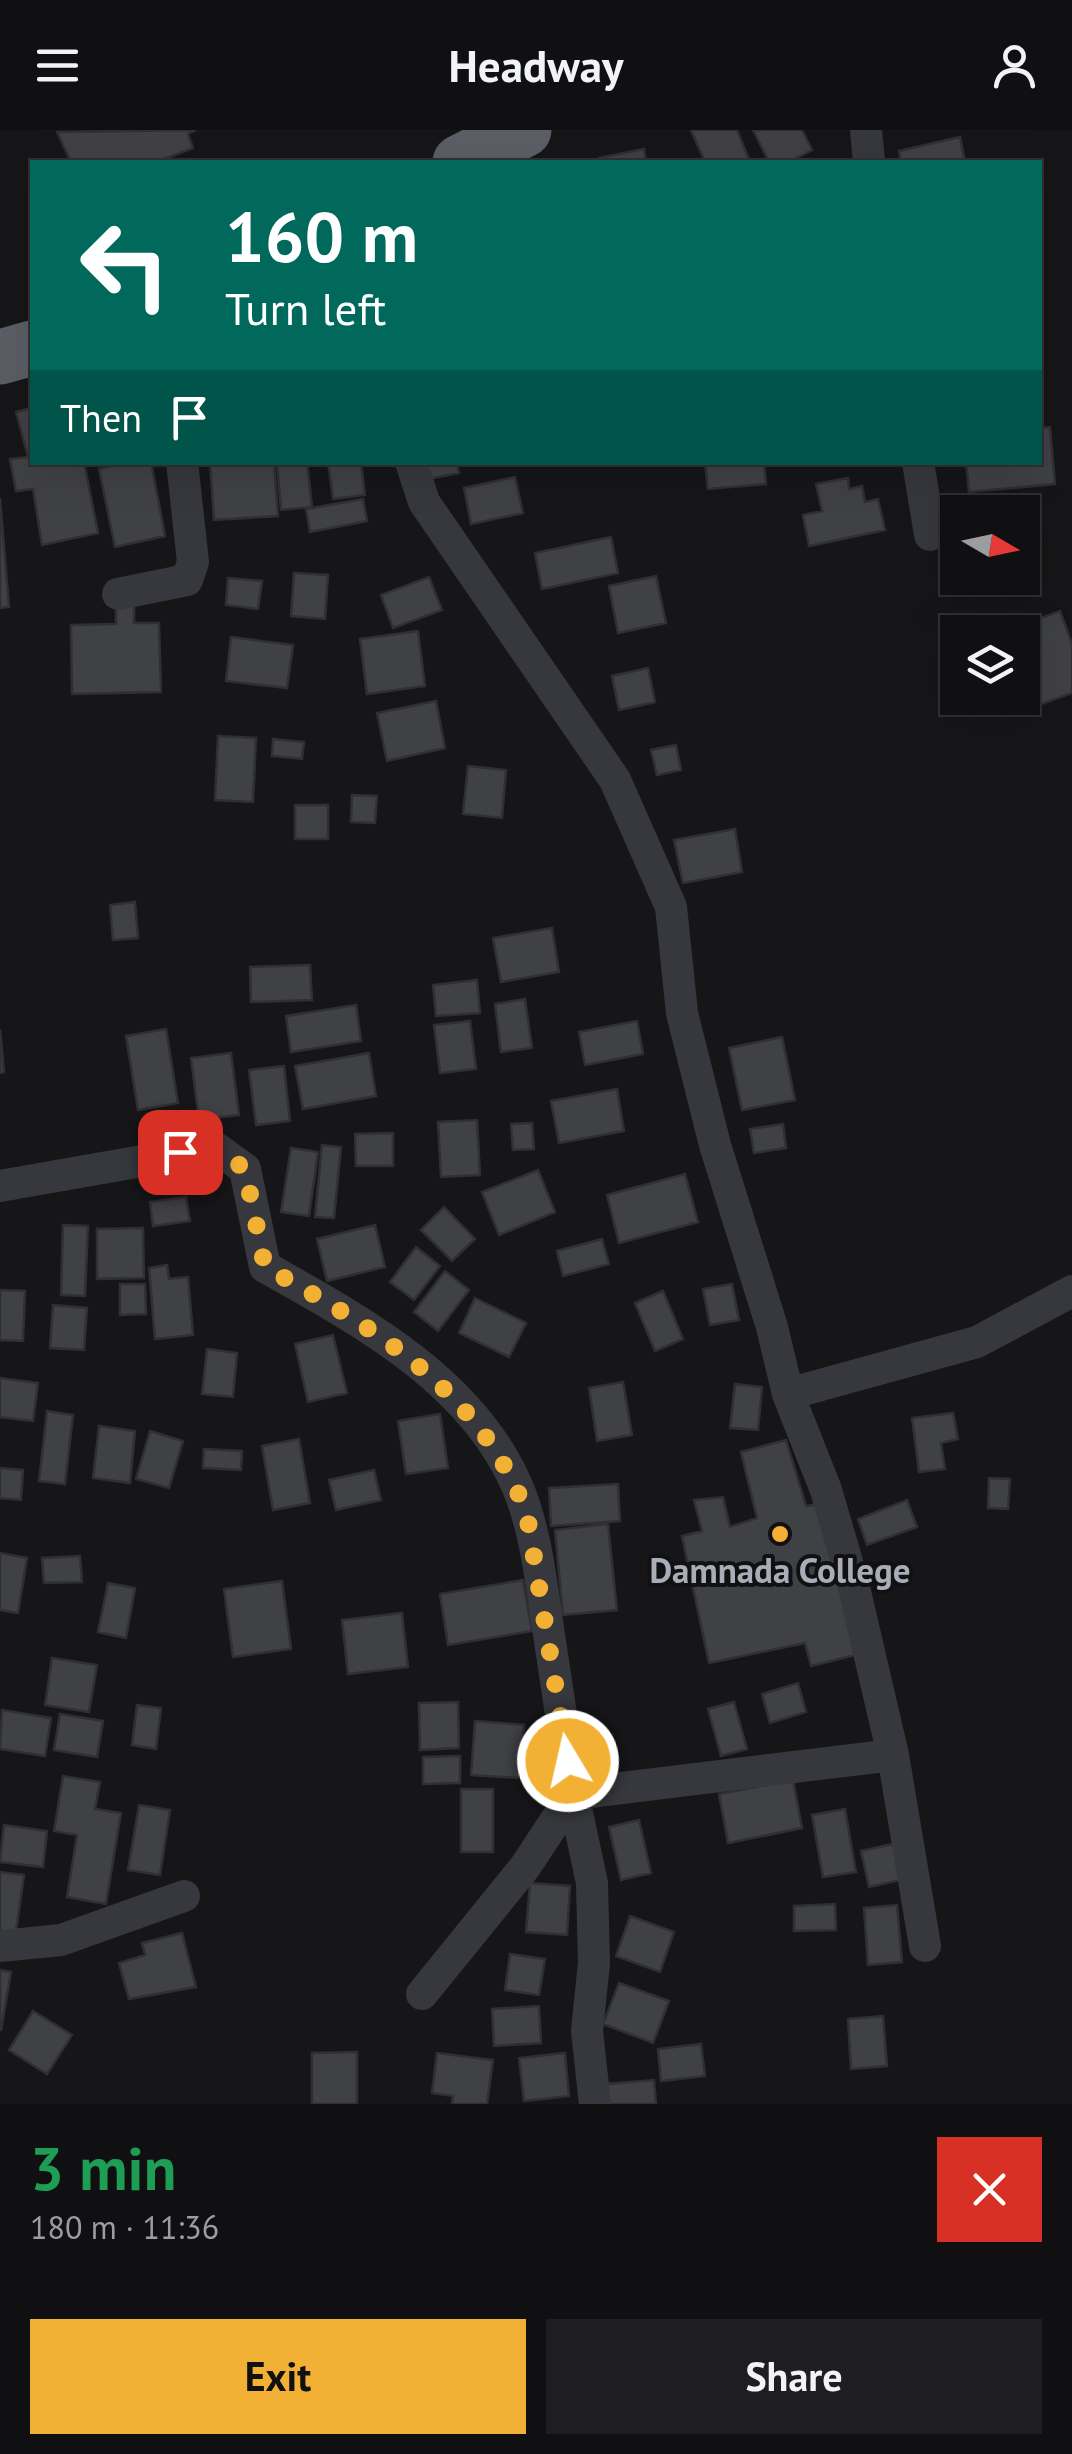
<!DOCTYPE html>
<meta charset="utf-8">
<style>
body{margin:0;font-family:"PT Sans",sans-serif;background:#1e1e20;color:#f1f3f6;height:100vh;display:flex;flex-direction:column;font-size:38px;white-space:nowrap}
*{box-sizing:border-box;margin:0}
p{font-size:32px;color:#9c9d9f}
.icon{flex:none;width:55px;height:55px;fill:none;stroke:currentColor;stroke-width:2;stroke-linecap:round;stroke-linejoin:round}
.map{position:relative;height:1974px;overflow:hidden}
.details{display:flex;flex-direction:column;background:#101012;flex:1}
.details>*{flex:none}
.top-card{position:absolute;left:30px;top:30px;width:1012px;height:305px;border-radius:0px;box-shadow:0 10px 40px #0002,0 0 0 2px #303032;background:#00695c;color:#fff;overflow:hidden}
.needle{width:65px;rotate:99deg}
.buttons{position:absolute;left:940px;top:365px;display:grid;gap:20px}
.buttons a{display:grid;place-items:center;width:100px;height:100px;border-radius:0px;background:#101012;box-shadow:0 10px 40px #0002,0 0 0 2px #303032;font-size:50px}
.pin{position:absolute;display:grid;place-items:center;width:85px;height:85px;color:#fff;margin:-42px;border-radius:20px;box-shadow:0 5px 15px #0006}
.me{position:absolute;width:110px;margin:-55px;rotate:351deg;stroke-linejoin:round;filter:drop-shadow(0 0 8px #0008)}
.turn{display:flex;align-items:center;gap:35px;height:210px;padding:0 30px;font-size:45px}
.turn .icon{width:130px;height:130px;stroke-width:2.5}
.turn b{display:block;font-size:70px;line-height:85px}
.then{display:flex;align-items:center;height:95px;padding:0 30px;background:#0003;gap:20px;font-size:38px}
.round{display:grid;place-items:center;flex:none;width:105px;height:105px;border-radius:0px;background:#1e1e20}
.headline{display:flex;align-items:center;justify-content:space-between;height:170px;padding:0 30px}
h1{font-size:60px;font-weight:600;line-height:75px;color:#1e9e55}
.cta{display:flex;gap:20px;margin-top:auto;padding:20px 30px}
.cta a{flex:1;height:115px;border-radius:0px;background:#f2b134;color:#111;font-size:40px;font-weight:600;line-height:115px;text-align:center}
.cta a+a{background:#1e1e20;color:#f1f3f6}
header{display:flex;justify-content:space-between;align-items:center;height:130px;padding:0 30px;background:#101012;font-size:45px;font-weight:600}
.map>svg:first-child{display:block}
</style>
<header><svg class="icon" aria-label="menu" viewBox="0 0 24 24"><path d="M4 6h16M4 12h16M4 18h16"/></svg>Headway<svg class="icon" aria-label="person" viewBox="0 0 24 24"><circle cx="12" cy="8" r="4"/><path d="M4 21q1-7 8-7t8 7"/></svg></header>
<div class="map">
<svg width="1072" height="1974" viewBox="0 0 1072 1974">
<rect width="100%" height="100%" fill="#161618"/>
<!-- building -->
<path fill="#404145" stroke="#303034" stroke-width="2.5" d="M196,0L188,4L193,18L157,32H71L57,2Z
M691,0H737L750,32H705Z
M753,0H802L812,20L789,32H769Z
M960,7L965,32H901L899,21Z
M644,19L646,32H600L599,28Z
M32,278V332H84L98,403L42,415L33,359L16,361L10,329L28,327L16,282Z
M1050,297L1055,354L969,362L966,332H1040V298Z
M130,332H151L165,406L115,417L99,339Z
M210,332H274L278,386L214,390Z
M277,332H307L312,377L281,380Z
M328,332H361L365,365L333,369Z
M425,332H456L459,343L428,349Z
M705,332H764L766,354L708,359Z
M515,347L523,383L471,394L464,358Z
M848,348L849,359L862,356L865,372L878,369L885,400L809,416L803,385L822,381L816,354Z
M0,368L9,477L0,478Z
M363,369L367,391L310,402L306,379Z
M611,407L618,443L542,459L535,423Z
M294,443L328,445L325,489L291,486Z
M656,446L666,493L618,503L609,456Z
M429,447L442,480L393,498L381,465Z
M228,448L262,451L258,479L226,475Z
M116,472H134V493H159L161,562L72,564L71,495L116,494Z
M1060,481L1072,514V563L1039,575L1022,530V502L1011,499Z
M418,501L425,556L367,564L360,509Z
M231,507L293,515L287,558L226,551Z
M648,538L655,572L619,580L612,546Z
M436,571L445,618L387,631L377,583Z
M218,606L256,608L253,672L215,670Z
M273,609L304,612L302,629L272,626Z
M676,615L681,640L657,645L651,620Z
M468,636L506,640L502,688L463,684Z
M352,665L377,666L375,693L351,692Z
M295,675H328V709H295Z
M735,699L742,742L683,753L674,710Z
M135,772L138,808L113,810L110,775Z
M552,798L559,842L501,852L493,808Z
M310,835L312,870L251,872L250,837Z
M477,850L480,883L436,886L433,855Z
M525,869L532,918L501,922L495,874Z
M356,875L361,911L291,922L286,886Z
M470,891L476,939L440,943L434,895Z
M637,891L643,924L585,935L579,902Z
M0,899L4,942L0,943Z
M166,899L178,973L138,980L126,906Z
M782,907L795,970L742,980L729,918Z
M231,923L239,985L199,990L191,928Z
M369,923L376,966L303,979L295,936Z
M284,936L290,991L256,995L249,940Z
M617,959L624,1001L559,1013L551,971Z
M477,990L480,1045L441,1047L438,992Z
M532,993L534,1019L513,1020L511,994Z
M783,994L786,1018L754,1023L750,999Z
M393,1003V1036H356L355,1004Z
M322,1015L341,1017L334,1088L315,1087Z
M291,1018L318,1022L309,1086L281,1082Z
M538,1040L555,1082L499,1105L482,1062Z
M685,1044L698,1092L619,1113L607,1065Z
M186,1067L190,1091L153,1096L150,1072Z
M444,1077L475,1109L452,1131L421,1100Z
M63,1095L88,1096L85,1166L61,1165Z
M375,1095L385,1137L327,1151L317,1109Z
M143,1098L144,1148L97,1149V1099Z
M602,1109L609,1134L563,1146L557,1121Z
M416,1117L440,1136L414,1170L390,1152Z
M167,1135L169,1149L188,1147L193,1205L155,1209L149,1138Z
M445,1141L469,1160L438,1201L414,1182Z
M120,1154H145L146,1184L120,1185Z
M732,1154L739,1190L710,1195L703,1159Z
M0,1160L25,1161L23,1211L0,1210Z
M663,1161L683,1209L655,1221L635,1173Z
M475,1168L526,1193L509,1227L459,1203Z
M53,1175L87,1178L84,1220L50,1218Z
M333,1205L347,1263L308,1272L295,1214Z
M207,1219L237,1223L233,1267L202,1264Z
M0,1248L38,1253L33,1291L0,1287Z
M623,1252L632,1305L597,1311L589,1258Z
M735,1254L762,1257L758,1300L730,1298Z
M47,1281L73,1285L65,1354L39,1351Z
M953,1283L958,1309L941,1313L945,1339L919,1342L912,1288Z
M440,1284L448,1338L406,1344L398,1291Z
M99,1296L135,1301L130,1353L93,1348Z
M150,1301L183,1311L169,1358L136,1349Z
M299,1309L310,1373L273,1380L262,1316Z
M786,1310L806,1376L821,1374L855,1525L811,1536L805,1513L709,1533L682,1406L702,1401L694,1370L723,1367L730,1397L757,1388L741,1322Z
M204,1319L242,1321L241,1340L203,1338Z
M0,1338L23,1340L21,1370L0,1368Z
M374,1340L381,1370L336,1380L329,1350Z
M989,1348L1010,1349L1008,1379L988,1378Z
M618,1354L620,1391L551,1396L549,1358Z
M907,1370L917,1397L867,1415L858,1389Z
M608,1394L617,1480L563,1485L555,1400Z
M0,1423L27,1428L18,1483L0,1480Z
M80,1426L82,1452L44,1453L42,1428Z
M523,1450L532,1501L448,1515L440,1464Z
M282,1451L291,1519L233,1527L224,1459Z
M108,1453L135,1458L126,1508L98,1502Z
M402,1483L408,1537L348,1544L342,1490Z
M52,1528L97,1535L89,1582L45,1575Z
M798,1553L806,1582L770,1593L762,1564Z
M458,1572L459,1618L420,1620L419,1573Z
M734,1572L747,1619L721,1626L708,1579Z
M137,1575L161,1578L156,1619L132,1615Z
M2,1580L51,1588L45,1626L0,1619Z
M60,1584L103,1591L97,1627L54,1620Z
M475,1591L524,1595L520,1648L471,1645Z
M460,1626V1653L423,1654V1627Z
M63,1646L100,1652L95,1679L121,1683L106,1774L67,1767L77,1705L54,1701Z
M793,1650L802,1698L728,1713L719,1664Z
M461,1659H493V1722H461Z
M139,1675L170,1680L160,1745L128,1740Z
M845,1679L856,1742L823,1747L812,1685Z
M639,1690L651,1743L621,1750L609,1697Z
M4,1695L47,1701L43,1737L0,1732Z
M893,1714L900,1750L869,1757L861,1721Z
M0,1742L24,1745L15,1808L0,1806Z
M530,1753L570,1756L567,1805L526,1802Z
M835,1774L836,1800L794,1801V1776Z
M897,1775L902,1832L868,1835L864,1778Z
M630,1786L674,1802L660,1842L616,1826Z
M182,1803L196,1857L129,1869L119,1833L145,1825L142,1813Z
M510,1824L545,1829L539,1865L505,1860Z
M0,1840L11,1842L1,1900H0Z
M619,1853L669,1871L653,1913L603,1894Z
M539,1876L541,1913L494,1916L492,1879Z
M33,1881L72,1905L47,1944L9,1920Z
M883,1886L887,1936L851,1939L848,1889Z
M701,1914L705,1946L661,1951L658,1919Z
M357,1922V1974H312V1923Z
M437,1923L493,1930L487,1974H452L453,1966L432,1963Z
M565,1923L569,1966L524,1971L519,1928Z
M654,1950L656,1974H609L607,1954Z"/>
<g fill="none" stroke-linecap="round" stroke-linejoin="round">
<!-- minor -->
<path stroke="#37383d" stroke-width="32" d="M866,0L869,32
M411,332L424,372L615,650L671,777L682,883L715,1015L772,1197L788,1264L826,1360L852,1449L893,1625L925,1816
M918,332L930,405
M118,464L187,450L193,432L182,332
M0,1056L216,1018L245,1039L265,1137C361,1191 473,1251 518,1358C536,1402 541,1451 548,1498C556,1554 565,1609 573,1664L525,1737L422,1864
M788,1264L977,1212L1072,1161
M0,1816L61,1810L184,1766
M595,1974L587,1901L594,1833L592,1753L573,1664L893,1625"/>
<!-- trunk -->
<path stroke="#5b5e65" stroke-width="55" d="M460,32L524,0
M0,227L32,218"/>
</g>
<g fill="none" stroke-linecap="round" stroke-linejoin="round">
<!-- route -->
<path stroke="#f2b134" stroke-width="18" stroke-dasharray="0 32.4" d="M180,1022L216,1018L245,1039L265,1137C373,1197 483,1262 527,1385L568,1631"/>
</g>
<!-- markers -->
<circle fill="#f2b134" stroke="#111113" stroke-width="4" cx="780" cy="1404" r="10"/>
<g text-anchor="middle" stroke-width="8" stroke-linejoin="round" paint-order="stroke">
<!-- poi labels -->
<g font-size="35" font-weight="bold" fill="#a8adb8" stroke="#111113">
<text x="780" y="1453">Damnada College</text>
</g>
</g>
</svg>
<div class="buttons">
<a><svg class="needle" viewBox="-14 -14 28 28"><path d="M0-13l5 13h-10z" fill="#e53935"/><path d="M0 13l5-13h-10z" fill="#9c9d9f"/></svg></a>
<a><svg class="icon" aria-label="layers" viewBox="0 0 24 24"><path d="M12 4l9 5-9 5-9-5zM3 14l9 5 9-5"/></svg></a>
</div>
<div class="pin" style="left:180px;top:1022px;background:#d93025"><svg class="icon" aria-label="arrive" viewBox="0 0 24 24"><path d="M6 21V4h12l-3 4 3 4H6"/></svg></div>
<svg class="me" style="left:568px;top:1631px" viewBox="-20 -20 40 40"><circle r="17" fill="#f2b134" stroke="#fff" stroke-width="3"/><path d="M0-11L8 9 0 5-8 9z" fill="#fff"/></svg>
<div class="top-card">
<div class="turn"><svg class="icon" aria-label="left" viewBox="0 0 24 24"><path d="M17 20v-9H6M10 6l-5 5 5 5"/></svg><div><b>160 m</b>Turn left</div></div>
<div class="then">Then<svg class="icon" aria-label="arrive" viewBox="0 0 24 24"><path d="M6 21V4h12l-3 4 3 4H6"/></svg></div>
</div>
</div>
<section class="details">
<div class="headline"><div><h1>3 min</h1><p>180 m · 11:36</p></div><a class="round" style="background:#d93025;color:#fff"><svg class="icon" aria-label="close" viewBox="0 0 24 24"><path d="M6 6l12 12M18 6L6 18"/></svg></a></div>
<div class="cta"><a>Exit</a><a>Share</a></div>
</section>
